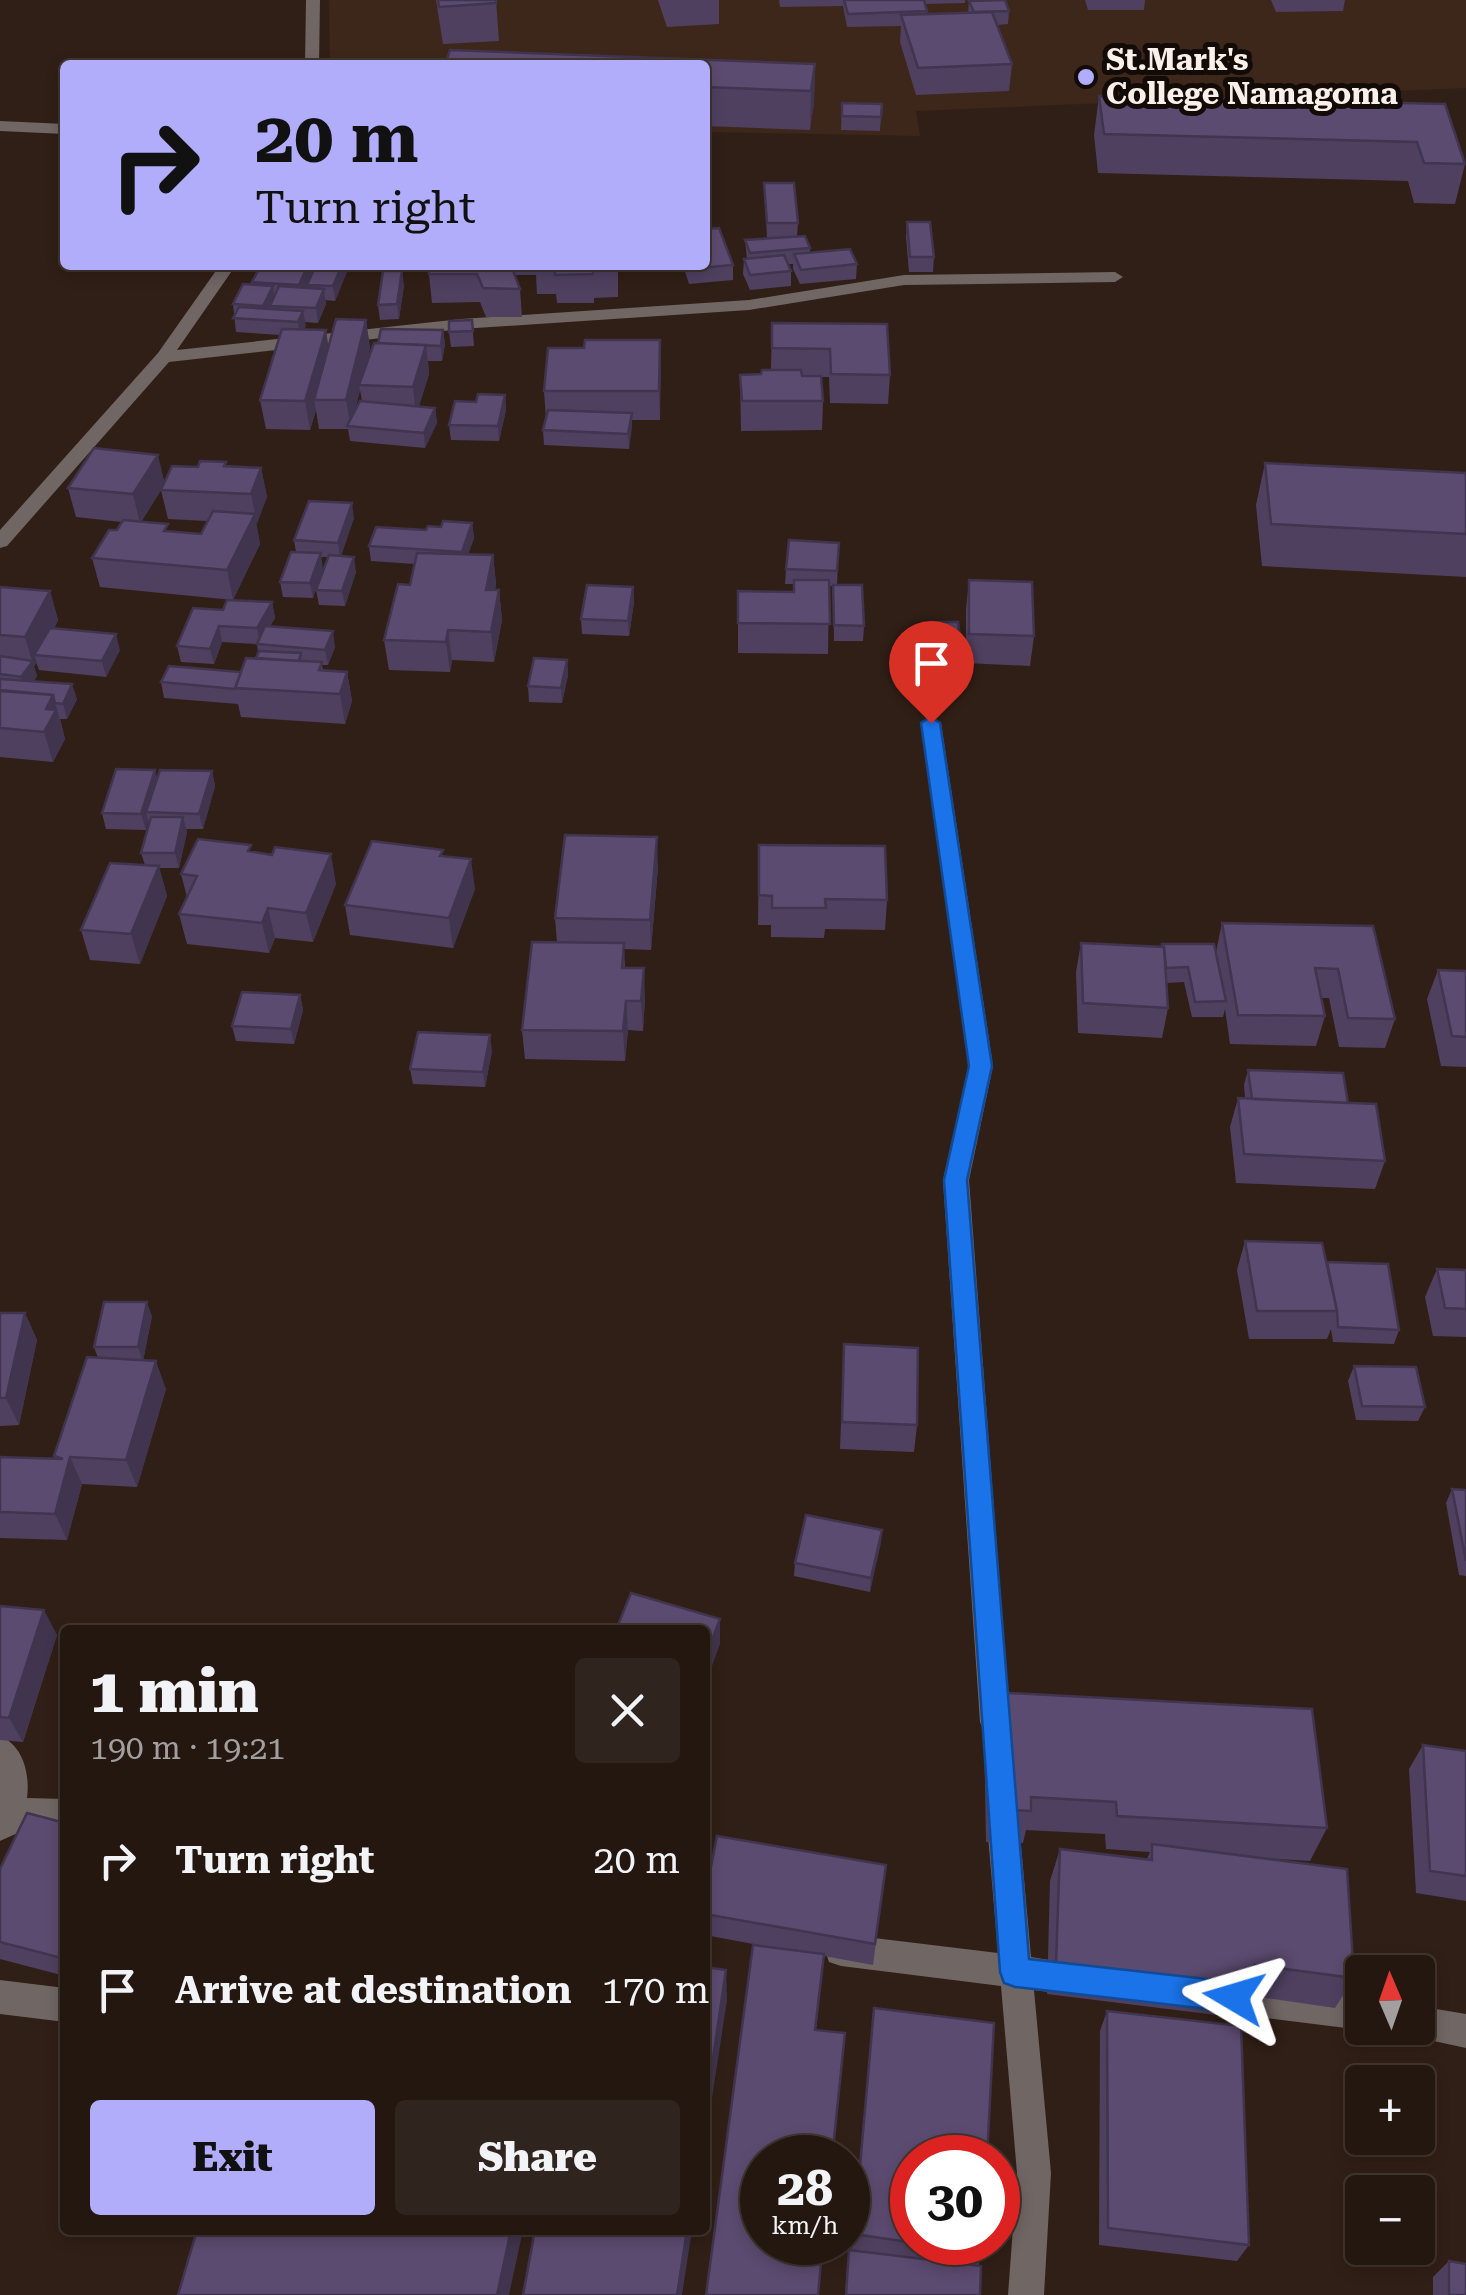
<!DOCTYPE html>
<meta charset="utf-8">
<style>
body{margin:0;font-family:"Roboto Serif",serif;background:#30241e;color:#f1f3f6;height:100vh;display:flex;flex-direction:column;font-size:38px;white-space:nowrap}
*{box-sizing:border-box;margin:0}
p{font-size:32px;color:#a39f9f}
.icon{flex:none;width:55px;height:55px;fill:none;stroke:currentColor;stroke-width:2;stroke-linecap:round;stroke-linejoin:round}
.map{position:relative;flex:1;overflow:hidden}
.panel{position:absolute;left:60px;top:1625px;width:650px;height:610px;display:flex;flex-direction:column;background:#241710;border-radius:10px;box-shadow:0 5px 15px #0003,0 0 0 2px #413630}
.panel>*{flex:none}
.guide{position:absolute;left:60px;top:60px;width:650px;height:210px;border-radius:10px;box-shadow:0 5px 15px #0003,0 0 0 2px #413630;background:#b1adfa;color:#111;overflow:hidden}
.needle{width:65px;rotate:358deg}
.buttons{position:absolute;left:1345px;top:1955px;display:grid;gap:20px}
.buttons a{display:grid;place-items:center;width:90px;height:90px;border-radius:10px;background:#241710;box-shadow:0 5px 15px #0003,0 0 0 2px #413630;font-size:50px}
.speed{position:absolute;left:740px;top:2135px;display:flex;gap:20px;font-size:50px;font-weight:700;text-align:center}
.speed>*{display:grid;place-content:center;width:130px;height:130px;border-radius:50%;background:#241710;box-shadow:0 5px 15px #0003,0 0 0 2px #413630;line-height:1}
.speed small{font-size:25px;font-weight:400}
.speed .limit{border:15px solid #d22;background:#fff;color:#111}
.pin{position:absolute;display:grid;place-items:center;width:85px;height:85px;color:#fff;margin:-102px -42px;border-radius:50% 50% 50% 0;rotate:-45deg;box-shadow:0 0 10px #0007}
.pin .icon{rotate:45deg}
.me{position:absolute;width:110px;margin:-55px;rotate:277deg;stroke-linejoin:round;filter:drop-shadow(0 0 8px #0008)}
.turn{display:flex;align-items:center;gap:35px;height:210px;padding:0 30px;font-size:45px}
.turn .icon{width:130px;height:130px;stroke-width:2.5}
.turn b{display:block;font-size:70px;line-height:85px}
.round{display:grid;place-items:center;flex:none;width:105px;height:105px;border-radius:10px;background:#30241e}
.headline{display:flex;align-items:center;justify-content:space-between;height:170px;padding:0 30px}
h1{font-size:60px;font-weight:800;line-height:75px}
.primary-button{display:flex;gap:20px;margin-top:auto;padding:20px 30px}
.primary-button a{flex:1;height:115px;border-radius:10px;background:#b1adfa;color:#111;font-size:40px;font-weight:800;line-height:115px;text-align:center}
.primary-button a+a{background:#30241e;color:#f1f3f6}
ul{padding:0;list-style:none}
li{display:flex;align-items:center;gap:30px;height:130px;padding:0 30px}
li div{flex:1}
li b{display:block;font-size:38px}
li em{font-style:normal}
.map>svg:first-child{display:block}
</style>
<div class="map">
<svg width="1466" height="2295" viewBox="0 0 1466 2295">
<rect width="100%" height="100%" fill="#301f16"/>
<!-- built -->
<path fill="#3d271a" d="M329,0H1466V88L916,111L920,136L705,132V65H330Z"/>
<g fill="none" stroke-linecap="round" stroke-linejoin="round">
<!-- lane -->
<path fill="#706663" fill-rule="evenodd" d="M0,1980L65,1988V2022L0,2014Z"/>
<!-- street -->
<path fill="#706663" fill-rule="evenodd" d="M306,0H320L319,65H305Z
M0,121L65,124V134L0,131Z
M220,265H236L177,350L461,319L749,300L904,275L1115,272L1123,277L1115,282L904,285L749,310L461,329L169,362L7,546L0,548V530L158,353Z
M931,716L941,723L993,1066L969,1180L1010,1722L1006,1732L995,1736L984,1732L980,1722L943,1180L969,1066L921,723Z
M0,1736C24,1746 30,1775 27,1798L65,1799V1829L31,1827L0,1841Z
M1002,1797L1013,1801L1018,1812L1031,1957L1092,1967L1097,1979L1092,1991L1080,1996L1034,1990L1051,2173L1044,2295H1008L1017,2173L1001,1986L841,1966L829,1962L825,1950L829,1938L841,1934L998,1953L986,1812L991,1801Z
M1219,1978L1362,1996V2028H1367L1362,2030L1219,2012L1207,2007L1202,1995L1207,1983Z
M1418,2006L1466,2014V2048L1406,2035L1403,2028H1418Z"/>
</g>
<!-- wall -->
<path fill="#4f4060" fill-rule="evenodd" d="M436,0H496L499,41L443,44Z
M658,0H719V24L667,27Z
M779,0H965V3L925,4L927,14L968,13L969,1L1009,11L1008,24L997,25L1012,64L1009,91L916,95L900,42L901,26L847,27L843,6L780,7Z
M1085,0H1145L1144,10H1088Z
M1271,0H1345L1343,11L1276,12Z
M815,64L814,102L810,130L705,126V65Z
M1099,96L1445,104L1465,164L1455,204L1414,203L1408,181L1098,173L1094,135Z
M842,103L882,104L880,131L841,130Z
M764,183L798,223L797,236L810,248V253L857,264L856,279L800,284L793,269V264H788L791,271V286L750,290L743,274L744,259H747L745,240L783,237H767Z
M907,222L934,257L933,272H909L906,237Z
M316,265H348V269L335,301L325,300L326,304L318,323L305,322L304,329L326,330L328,347L366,320L370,348L367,364L378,343L443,330L445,344L442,361H428L429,374L419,406L435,408L437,423L425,448L350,441L348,429H319L316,410L310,430L266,429L260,400L280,335L236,332L233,304L253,285L252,282L315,268ZM360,390L362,401L355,410Z
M428,265H618V297L594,298V303H557L556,294H537L536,275H514L520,289L522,317H486L480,302L432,303Z
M683,265H733V280L689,284Z
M404,285L399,319L380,320L378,305Z
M472,320L474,346L451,347L449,332Z
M772,323L890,375L888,404L830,403L829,377H821L823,401L822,430L741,431L740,375L761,374L771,370Z
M660,340V420H632L629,449L544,445L543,430L546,419L544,391L584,348Z
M505,395L506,410L499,441L451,440L449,425Z
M226,462V466L261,468L267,497L256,523L260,544L233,600L100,587L92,558L117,530L122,522L76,517L68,488L164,483L198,467ZM161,490L168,519L207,521L201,534L169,531L141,522Z
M1265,463L1466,473V577L1262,566L1256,505Z
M354,518L341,556L356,572L345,606L319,605L316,590L328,557H321L313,598L283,597L280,582L296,552L294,540Z
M472,523L474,538L468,554L493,555L496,584L495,590H499L502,620L494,662L452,660L450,672L389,670L384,640L410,585L415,564L371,561L369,546L441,527Z
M839,543L837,585L864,626L863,641H834L833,586H829L828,654L738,653V623L794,592V584H785L786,569Z
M969,580L1034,636L1030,666L966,663V609Z
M0,587L50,591L58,620L54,629L120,650L106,677L39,670L36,662L34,667L37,676L34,681L77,699L67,719H60L65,739L53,762L0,757Z
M633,587L634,602L629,636L582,634L581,619Z
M272,602L275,618L270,626L335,647L328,665H322L323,670L347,672L352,701L345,724L241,717L238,704L164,698L161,682L241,672L256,658L258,652L257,644L222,642L214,664L181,662L177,646L223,610Z
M931,622L962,653L960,668H933L930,638Z
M567,660L568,675L562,703L529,702L528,686Z
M212,771L215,786L203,829H186L187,832L179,868H159L167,896L140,964L90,960L81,930L145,865L141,853L149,824L148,820L146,830L106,829L102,813L157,778Z
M759,845L887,900L885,930L825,929L824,938L771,937V925H758Z
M252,852L336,884L313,942L275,938L269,953L187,944L179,914L187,897L181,874Z
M444,856L475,889L453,948L350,935L345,905Z
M658,867L651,950L624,949L625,968L645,998L643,1031L628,1030L625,1061L525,1059L522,1030L557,942L555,918Z
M1222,923L1373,926L1395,1019L1385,1048L1339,1047L1329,998H1321L1325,1016L1316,1046L1230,1044L1225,1009L1223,1017H1192L1184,982L1167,983L1168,1008L1162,1038L1078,1033L1076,972L1081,943L1161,947L1162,944L1216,952Z
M1438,970L1466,971V1067L1441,1066L1427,999Z
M300,995L303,1010L294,1044L236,1041L232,1026Z
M492,1051L485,1087L413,1084L410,1069Z
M1248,1070L1348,1103L1385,1161L1375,1189L1236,1183L1230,1127L1238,1098H1245L1244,1085Z
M1245,1241L1327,1264L1399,1330L1394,1344L1333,1342L1331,1329L1327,1339H1249L1237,1270Z
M1437,1269L1466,1270V1337L1433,1336L1425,1297Z
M0,1313H25L37,1340L19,1425L0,1426Z
M152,1316L143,1361L166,1389L137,1487L82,1484L67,1540L0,1538V1457L55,1459L54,1456L98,1358L94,1347Z
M844,1344L917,1425L914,1452L840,1449Z
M1354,1366L1425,1407L1418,1421L1356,1420L1348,1381Z
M1452,1489L1466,1490V1576L1459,1575L1446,1503Z
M882,1530L870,1592L794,1576L795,1563Z
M0,1606L57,1635L23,1742L0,1740Z
M991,1692L1327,1828L1310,1861L1261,1858L1354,1978L1335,2008L1252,1996L1240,2018L1047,1994L1050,1881L1060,1849L1147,1859L1150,1852L1106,1849L1105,1834L1026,1830L1023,1843L986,1842L984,1726Z
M1423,1745L1466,1751V1901L1416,1893L1409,1769Z
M65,1823V1976L0,1959V1869Z
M886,1865L873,1965L824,1956L816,2030L832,2158L774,1948L705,1935V1914Z
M874,2008L983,2253L978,2266L980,2295H845L847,2267L849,2250L851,2251Z
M1107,2011L1249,2245L1237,2261L1099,2245L1100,2031Z
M1449,2261L1466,2295H1433V2277Z"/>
<!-- shaded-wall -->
<path fill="#40344e" d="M815,64L814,102L810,130L811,91Z
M308,265H314L315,270L302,300L299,285Z
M342,265H348V269L335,301L333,286Z
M402,271L404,285L399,319L397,304Z
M273,286L275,301L270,306V310L265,321L263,306Z
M324,289L326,304L318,323L316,308Z
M303,311L306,326L300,337L298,322Z
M366,320L370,348L361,385H359L360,390L351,429L346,400Z
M326,330L330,358L314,400L316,410L310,430L305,401Z
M443,330L445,344L442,361L441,346Z
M660,340L661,369L660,420L659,391Z
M426,345L429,374L416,416L413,387Z
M505,395L506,410L499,441L498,426Z
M435,408L437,423L425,448L424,433Z
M632,413V428L629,449L628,434Z
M158,455L165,484L140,524L133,494Z
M261,468L267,497L257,524L251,494Z
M352,503L354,518L340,558L338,543Z
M255,514L260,544L233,600L227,570Z
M472,523L474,538L464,567L462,552Z
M321,553L323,569L313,598L310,583Z
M493,555L496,584L489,619L486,590Z
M354,557L356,572L345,606L342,591Z
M633,587L634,602L629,636L628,621Z
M499,590L502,620L494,662L491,632Z
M50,591L58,620L40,656L34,655L37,662L34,667L37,676L26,693L21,677L32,661L25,637Z
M272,602L275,618L260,644L257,628Z
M219,626L222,642L214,664L210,649Z
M448,630L452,660L450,672L446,642Z
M333,631L335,647L328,665L325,650Z
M116,634L120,650L106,677L102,661Z
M567,660L568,675L562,703L561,688Z
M347,672L352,701L345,724L340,694Z
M72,684L77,699L67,719L63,704Z
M53,695L65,739L53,762L44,732L46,709Z
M155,770L159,785L146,812L148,820L146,830L141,814Z
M212,771L215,786L203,829L199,814Z
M183,817L187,832L179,868L175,853Z
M657,837L658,867L651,950L650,920Z
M331,854L336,884L313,942L306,913Z
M471,859L475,889L453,948L449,918Z
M159,866L167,896L140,964L131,934Z
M268,908L275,938L269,953L262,923Z
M644,968L645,998L643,1031L641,1001Z
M300,995L303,1010L294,1044L291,1029Z
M626,1001L628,1030L625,1061L623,1031Z
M490,1035L492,1051L485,1087L483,1072Z
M147,1302L152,1316L143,1361L138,1347Z
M25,1313L37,1340L19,1425L6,1398Z
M156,1361L166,1389L137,1487L126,1460Z
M70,1457L82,1484L67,1540L55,1514Z
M882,1530L881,1543L870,1592L871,1578Z
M44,1610L57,1635L23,1742L9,1718Z
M720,1619V1644L705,1685V1658Z
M726,1970L727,2000L705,2144V2112Z
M511,2230H523L509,2295H497Z
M687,2230H692L682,2295H677Z"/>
<!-- building -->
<path fill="#5c4b70" stroke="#40344e" stroke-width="2.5" d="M438,0H496V3L439,7Z
M844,0H924L927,11L848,14Z
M1005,0L1009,11L974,12L969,1Z
M992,12L1012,64L918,68L901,15Z
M450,50L815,64L811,91L705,87V65H445Z
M1099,96L1445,104L1465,164L1424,163L1417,142L1104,134Z
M842,103L882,104L881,117L842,116Z
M764,183H794L798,223H767Z
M907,222H930L934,257H910Z
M719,228L733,265L689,269L687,265H705V229Z
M805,236L810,248L750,253L745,240Z
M850,249L857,264L801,270L794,254Z
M784,255L791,271L750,275L744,259Z
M261,265H308L299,285L252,282Z
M316,265H342L333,286L307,285Z
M428,265H511L520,289L483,288L477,274H429Z
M535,265H617V269L593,270V274L555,275V265Z
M383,271H402L397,304L378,305Z
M243,284L273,286L263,306L233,304Z
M279,286L324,289L316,308L270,306Z
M239,307L303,311L298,322L233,318Z
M336,319L366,320L346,400H314Z
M472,320L473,331L449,332V321Z
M772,323L887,324L890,375L831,374L830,349L772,348Z
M282,329L326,330L305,401L260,400Z
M381,329L443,330L441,346L378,343Z
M585,340H660L659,391H544L548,348H584Z
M374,343L426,345L413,387L359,385Z
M762,370H801L802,376H821L823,401H742L740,375L761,374Z
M478,394L505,395L498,426L449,425L455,401L476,402Z
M360,401L435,408L424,433L347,426Z
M548,410L632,413L628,434L543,430Z
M94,448L158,455L133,494L68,488Z
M200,461L226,462L224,466L261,468L251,494L161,490L172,466L198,467Z
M1265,463L1466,473V534L1271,524Z
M309,501L352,503L338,543L294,540Z
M213,511L255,514L227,570L92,558L109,530H117L123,520L168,524L164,531L201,534Z
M443,521L472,523L462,552L369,546L376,527L426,530L428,526L441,527Z
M789,540L839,543L837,571L786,569Z
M291,552L321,553L310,583L280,582Z
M417,553L493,555L486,590H499L491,632L448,630L446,642L384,640L398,584L410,585Z
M329,555L354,557L342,591L316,590Z
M794,580H829L830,624L738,623V591L794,592Z
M969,580L1032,582L1034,636L969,634Z
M587,585L633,587L628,621L581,619Z
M833,585H862L864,626L834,625Z
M0,587L50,591L25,637L0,635Z
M227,600L272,602L257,628L219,626L210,649L177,646L193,608L223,610Z
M931,622H958L962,653H935Z
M265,626L333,631L325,650L257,644Z
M50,628L116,634L102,661L34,655Z
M259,651L301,653L299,661L256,658Z
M0,656L33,661L21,677L0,674Z
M246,658L322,662L319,670L347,672L340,694L235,688Z
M534,658L567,660L561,688L528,686Z
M169,666L241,672L235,689L161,682Z
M0,679L72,684L63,704L55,703L53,695L0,690Z
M0,691L53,695L46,709L56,710L44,732L0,728Z
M116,769L155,770L141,814L102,813Z
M160,770L212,771L199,814L146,812Z
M151,817H183L175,853H141Z
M565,835L657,837L650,920L555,918Z
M198,839L251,845L248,851L272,855L275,847L331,854L306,913L268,908L262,923L179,914L197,876L181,874Z
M372,841L443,850L440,856L471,859L449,918L345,905Z
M759,845L885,846L887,900L825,899L826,908H772V896L759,895Z
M110,863L159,866L131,934L81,930Z
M1222,923L1373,926L1395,1019L1348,1018L1338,969L1315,968L1325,1016L1238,1015Z
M532,942L624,943L622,968H644L641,1001H626L623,1031L522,1030Z
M1081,943L1164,947L1168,1008L1083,1003Z
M1162,944H1214L1226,1001L1195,1002L1188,967L1166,968L1164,947H1162Z
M1438,970L1466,971V1037L1452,1036Z
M242,992L300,995L291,1029L232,1026Z
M418,1032L490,1035L483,1072L410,1069Z
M1248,1070L1343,1073L1348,1103L1252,1099Z
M1238,1098L1376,1104L1385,1161L1244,1154Z
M1245,1241L1322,1243L1337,1311H1257Z
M1327,1262L1388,1264L1399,1330L1338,1327L1337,1311Z
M1437,1269L1466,1270V1309L1445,1308Z
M104,1302H147L138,1347H94Z
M0,1313H25L6,1398H0Z
M844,1344L918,1348L917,1425L842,1422Z
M87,1357L156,1361L126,1460L70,1457L55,1514L0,1512V1457L63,1459L54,1456Z
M1354,1366L1416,1367L1425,1407L1362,1406Z
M1452,1489L1466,1490V1561Z
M806,1515L882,1530L871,1578L795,1563Z
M631,1593L720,1619L705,1658V1630H616Z
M0,1606L44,1610L9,1718L0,1717Z
M991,1692L1312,1709L1327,1828L1117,1816L1116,1802L1031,1797V1811L993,1809Z
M1423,1745L1466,1751V1876L1430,1871Z
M27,1813L65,1823V1959L0,1942V1869Z
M717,1836L886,1865L875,1944L705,1914V1897Z
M1152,1844L1347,1869L1354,1978L1255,1965L1256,1989L1056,1964L1060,1849L1152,1860Z
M753,1945L824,1954L815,2030L845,2033L832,2158H762V2242H823L818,2295H706Z
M705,1967L726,1970L705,2112Z
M874,2008L994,2023L987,2158H912V2242H983V2253L854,2234Z
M1107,2011L1241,2026L1249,2245L1108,2228Z
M197,2230H511L497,2295H178Z
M535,2230H687L677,2295H523Z
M849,2250L981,2266L980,2295H846Z
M1449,2261L1466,2264V2295H1449Z"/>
<!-- route -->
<path fill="#1a73e8" stroke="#114b97" stroke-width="2.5" d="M931,717L940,723L992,1066L967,1180L1029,1959L1234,1982L1245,1987L1249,1997L1245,2008L1234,2012L1015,1987L1004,1983L1000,1972L944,1180L969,1066L921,723Z"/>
<!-- markers -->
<circle fill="#b1adfa" stroke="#120b07" stroke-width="4" cx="1086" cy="77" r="10"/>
<g text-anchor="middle" stroke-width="10" stroke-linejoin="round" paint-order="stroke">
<!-- far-poi labels -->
<g font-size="30" font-weight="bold" fill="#fbefe9" stroke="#120b07" text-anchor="start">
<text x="1106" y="70">St.Mark's<tspan x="1106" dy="34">College Namagoma</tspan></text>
</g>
</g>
</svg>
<div class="buttons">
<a><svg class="needle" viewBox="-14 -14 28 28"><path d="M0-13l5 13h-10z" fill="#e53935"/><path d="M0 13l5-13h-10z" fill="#a39f9f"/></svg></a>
<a>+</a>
<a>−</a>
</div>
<div class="speed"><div>28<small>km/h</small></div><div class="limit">30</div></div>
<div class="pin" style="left:931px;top:723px;background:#d93025"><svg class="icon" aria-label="arrive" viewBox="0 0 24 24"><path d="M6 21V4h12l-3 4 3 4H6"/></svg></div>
<svg class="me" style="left:1234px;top:1997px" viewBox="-20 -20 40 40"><path d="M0-17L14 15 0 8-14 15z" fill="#1a73e8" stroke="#fff" stroke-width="4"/></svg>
<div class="guide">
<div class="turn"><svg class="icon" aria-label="right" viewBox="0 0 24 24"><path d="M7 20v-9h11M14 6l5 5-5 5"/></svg><div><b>20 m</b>Turn right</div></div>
</div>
<section class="panel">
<div class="headline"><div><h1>1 min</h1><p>190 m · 19:21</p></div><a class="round"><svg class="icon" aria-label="close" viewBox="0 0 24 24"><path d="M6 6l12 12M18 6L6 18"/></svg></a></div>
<ul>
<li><svg class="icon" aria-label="right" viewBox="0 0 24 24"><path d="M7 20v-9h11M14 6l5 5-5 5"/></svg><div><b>Turn right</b></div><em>20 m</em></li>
<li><svg class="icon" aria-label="arrive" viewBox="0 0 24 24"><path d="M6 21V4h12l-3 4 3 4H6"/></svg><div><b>Arrive at destination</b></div><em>170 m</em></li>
</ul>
<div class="primary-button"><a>Exit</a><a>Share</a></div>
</section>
</div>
